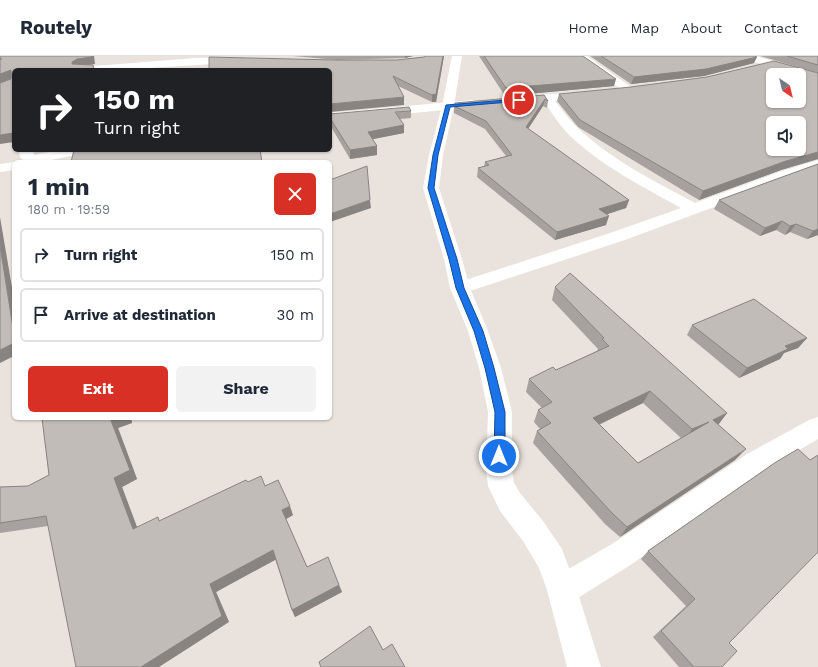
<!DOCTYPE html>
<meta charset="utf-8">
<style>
body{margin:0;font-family:"Work Sans",sans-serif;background:#f2f2f3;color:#1f2937;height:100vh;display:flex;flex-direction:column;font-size:15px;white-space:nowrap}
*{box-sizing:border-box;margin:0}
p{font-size:13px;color:#747a83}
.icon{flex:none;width:22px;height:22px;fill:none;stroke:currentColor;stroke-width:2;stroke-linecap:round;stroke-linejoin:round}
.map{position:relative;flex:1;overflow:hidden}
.sheet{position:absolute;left:12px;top:104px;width:320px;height:260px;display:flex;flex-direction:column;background:#fff;border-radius:6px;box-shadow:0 1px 3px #0004}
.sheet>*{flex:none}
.guide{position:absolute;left:12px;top:12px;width:320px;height:84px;border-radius:6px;box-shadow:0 1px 3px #0004;background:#202124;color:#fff;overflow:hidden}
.needle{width:26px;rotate:145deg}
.fabs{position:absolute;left:766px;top:12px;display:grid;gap:8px}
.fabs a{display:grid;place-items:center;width:40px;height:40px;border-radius:6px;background:#fff;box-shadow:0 1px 3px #0004;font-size:20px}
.pin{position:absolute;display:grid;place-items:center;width:34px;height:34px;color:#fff;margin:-17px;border:2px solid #fff;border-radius:50%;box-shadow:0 1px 4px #0007}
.me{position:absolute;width:44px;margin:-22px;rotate:0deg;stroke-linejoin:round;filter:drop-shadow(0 0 3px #0008)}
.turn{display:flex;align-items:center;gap:14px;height:84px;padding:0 16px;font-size:18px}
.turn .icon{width:52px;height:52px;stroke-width:2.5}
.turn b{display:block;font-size:28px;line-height:34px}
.round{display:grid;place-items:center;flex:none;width:42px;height:42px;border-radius:6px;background:#f2f2f3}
.summary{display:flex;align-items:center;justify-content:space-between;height:68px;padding:0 16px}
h1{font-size:24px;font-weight:700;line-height:30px}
.primary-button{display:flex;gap:8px;margin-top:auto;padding:8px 16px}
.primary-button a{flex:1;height:46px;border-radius:6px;background:#d93025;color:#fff;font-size:16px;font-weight:700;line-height:46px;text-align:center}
.primary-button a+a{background:#f2f2f3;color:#1f2937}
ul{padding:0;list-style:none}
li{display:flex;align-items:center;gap:12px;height:54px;margin:0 8px 6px;padding:0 8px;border:2px solid #e0e1e3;border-radius:6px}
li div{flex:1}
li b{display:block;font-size:15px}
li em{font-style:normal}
header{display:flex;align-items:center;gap:24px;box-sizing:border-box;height:56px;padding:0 20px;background:#fff;border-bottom:1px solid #e0e1e3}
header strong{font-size:19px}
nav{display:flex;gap:22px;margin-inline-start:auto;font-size:14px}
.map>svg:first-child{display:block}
</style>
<header>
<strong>Routely</strong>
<nav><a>Home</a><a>Map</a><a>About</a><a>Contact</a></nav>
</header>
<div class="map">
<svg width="818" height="611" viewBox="0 0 818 611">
<rect width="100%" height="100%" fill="#eae2dc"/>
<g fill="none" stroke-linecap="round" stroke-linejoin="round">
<!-- street -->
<path fill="#fff" fill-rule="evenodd" d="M575,0H587L635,34L633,36H625Z
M238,1L243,4L242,6L121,14H76L81,11L195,2Z
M588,35L592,36L594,38L592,40L555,45C563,55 571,66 581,75C614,105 656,126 695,147L782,115L818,104V113L622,185L467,236L460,238L453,236L450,232L453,228L610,177L681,152C643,131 602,110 570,80C560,70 552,57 544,46L516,49L512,47L510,45L512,43L516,41Z
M472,44L476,45L478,48L476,51L330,65V57Z
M19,94H33L34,99L59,94H86L84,97L42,106H25L20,101Z
M14,106V114L0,116V108Z
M818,361V383L765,414L632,508L573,545L562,549L551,545L547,534L551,523L612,488L747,398L809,364Z"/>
<!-- secondary -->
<path fill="#fff" fill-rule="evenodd" d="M452,0H462L454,50L443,99L439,132L462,203L470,232L488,275L501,312L512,356V414L514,427L520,437L543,465L562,493L577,534L601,611H567L547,534L539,512L523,485L500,455L488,430L486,414L488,356L479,312L468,275L450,232L444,203L423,132L429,99L442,50Z
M739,0H755L818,18V24L740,2Z"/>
</g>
<!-- wall -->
<path fill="#a7a29f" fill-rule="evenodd" d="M293,0H413L405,2L337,4Z
M426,0H444L436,46H432L398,30L404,41V49L334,4H397L424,1Z
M479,0H583L614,30L505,40Z
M590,0H754V7L704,20L631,28Z
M760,0H818V17Z
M818,17V103L781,114L699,144L578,71L557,45L559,38Z
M544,39L548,45L547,52L543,50L528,73L629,144L626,152L606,158V169L555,184L477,121L478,112L484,111L485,106L506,100L485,73L454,57V50Z
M411,55V62L400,63L404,77L372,83L377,90V99L350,103L330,69V62Z
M818,108V179L807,183L790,176L785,179L776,174L760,180L714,153L719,144Z
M555,231L727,357L718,369L735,404L620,481L605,468L533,387L537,375L540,373L534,366L538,354L542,352L526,336L529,323L556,314L597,295L598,293L552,244ZM643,347L681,382L638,407L599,369Z
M692,269L807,282L798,292L784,297L780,303L739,322L687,279Z
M42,362H131L132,367L118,372L137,423L122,431L137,471L161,465L248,426L265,430L293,459L286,463L307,511L339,529L342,536L295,561L292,554L275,503L216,536L229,566L48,470L0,477V431L28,430L49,419Z
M776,406L729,587L722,611H679L653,581L686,550L641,503L648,495Z"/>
<!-- shaded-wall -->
<path fill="#888482" d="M92,0H94L95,8L80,10L72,8V6L77,3Z
M405,0H413L405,2Z
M443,0H444L436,46H432V39Z
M757,1L754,7L704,20L631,28L634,21Z
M11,14L14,22L0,27V18Z
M616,23L614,30L505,40L506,32Z
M404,41V49L330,56V48Z
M545,43L543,50L524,79L526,71Z
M404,69V77L369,84L368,76Z
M14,76V86L0,88V79Z
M377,90V99L350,103V94Z
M818,96V103L781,114L699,144L703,135L786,105Z
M370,144L371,152L330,166V158Z
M629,144L626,152L596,162L599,153Z
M609,160L606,169L555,184L557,176Z
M0,161L14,243V278L0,190Z
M782,165L776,174L760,180L765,172Z
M796,168L790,176L785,179L790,170Z
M818,173V179L807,183L813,175Z
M807,282L798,292L784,297L780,303L739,322L747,312L785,290Z
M14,287V300L0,307V294Z
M650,335L643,347L587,374L593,362Z
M727,357L718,369L713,364Z
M110,362H131L132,367L118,372L137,423L122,431L141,482L133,473L114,422Z
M709,366L684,385L692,373Z
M746,393L735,404L620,481L627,471Z
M290,450L293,459L286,463L282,454Z
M273,494L277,503L216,536L229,566L159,611H141L210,528Z
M339,529L342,536L295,561L292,554Z"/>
<!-- building -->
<path fill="#c2bcb9" stroke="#888482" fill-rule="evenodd" d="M0,0H92V1L77,3L72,6V8L93,9L94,14H14V77L0,79V27L11,23V14L0,18V3H2L0,2Z
M426,0H443L436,38L432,39L393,20L404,41L330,48V14H209V1L334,4H397L424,1Z
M484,0H583L616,23L506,32Z
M601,0H754L757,1L706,13L634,21Z
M787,0H818V9Z
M774,5L818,17V96L786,105L703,135L580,64L559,38L631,31L707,21ZM773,19H799V45H773ZM773,67H799V93H773Z
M544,39L548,45L545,43L526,71L629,144L599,153L609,160L557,176L478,112L489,109L485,106L512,99L486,65L454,50L455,47Z
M409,51L411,55L395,56L404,69L368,76L377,90L350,94L330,62V58Z
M74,94H260L262,106H71Z
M818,108V173L813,175L796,168L790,170L782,165L765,172L719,144Z
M367,110L370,144L330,158V124Z
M0,190L14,278V287L0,294Z
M570,217L727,357L713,364L746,393L627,471L612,457L537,375L551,367L538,354L552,346L529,323L553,311L556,314L609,290L602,283L604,282L555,231ZM650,335L692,373L709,366L638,407L593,362Z
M754,243L807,282L785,290L788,293L747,312L692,269Z
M42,362H110L130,414L114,422L133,473L158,461L159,465L246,424L248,426L261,420L265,430L278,424L290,450L282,454L307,511L328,501L339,529L292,554L273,494L210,528L222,560L141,611H76L46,460L0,467V431L28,430L49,419Z
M798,393L810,404L818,399V496L729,587L737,595L722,611H694L661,575L695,543L648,495L776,406Z
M370,570L383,594L392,588L405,611H321L319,606Z"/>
<!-- route -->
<path fill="#1a73e8" stroke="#114b97" d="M519,43L521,45L450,51L438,99L434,132L457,203L464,232L483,275L494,312L505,356V400L503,403L499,404L495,403L494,400L495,356L485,312L474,275L456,232L449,203L428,132L433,99L446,49Z"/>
</svg>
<div class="fabs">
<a><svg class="needle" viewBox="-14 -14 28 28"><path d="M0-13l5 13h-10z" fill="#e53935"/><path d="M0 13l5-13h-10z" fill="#747a83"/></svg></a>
<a><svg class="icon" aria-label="sound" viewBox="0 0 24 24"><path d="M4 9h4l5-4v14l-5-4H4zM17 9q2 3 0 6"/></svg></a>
</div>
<div class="pin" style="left:519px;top:44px;background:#d93025"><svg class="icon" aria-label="arrive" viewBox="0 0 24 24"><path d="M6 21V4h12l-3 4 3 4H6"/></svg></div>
<svg class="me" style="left:499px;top:400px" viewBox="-20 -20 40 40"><circle r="17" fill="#1a73e8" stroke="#fff" stroke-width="3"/><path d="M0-11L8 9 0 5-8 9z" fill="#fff"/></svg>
<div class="guide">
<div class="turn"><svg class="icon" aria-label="right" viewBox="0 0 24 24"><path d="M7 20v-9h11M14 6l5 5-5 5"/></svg><div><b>150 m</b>Turn right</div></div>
</div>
<section class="sheet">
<div class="summary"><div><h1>1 min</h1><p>180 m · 19:59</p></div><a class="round" style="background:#d93025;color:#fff"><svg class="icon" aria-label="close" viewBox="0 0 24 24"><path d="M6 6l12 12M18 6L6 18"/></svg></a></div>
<ul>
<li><svg class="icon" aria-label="right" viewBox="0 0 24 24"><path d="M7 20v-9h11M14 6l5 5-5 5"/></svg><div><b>Turn right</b></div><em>150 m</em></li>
<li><svg class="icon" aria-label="arrive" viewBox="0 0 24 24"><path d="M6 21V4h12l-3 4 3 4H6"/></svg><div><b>Arrive at destination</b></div><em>30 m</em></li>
</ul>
<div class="primary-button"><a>Exit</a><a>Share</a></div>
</section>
</div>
